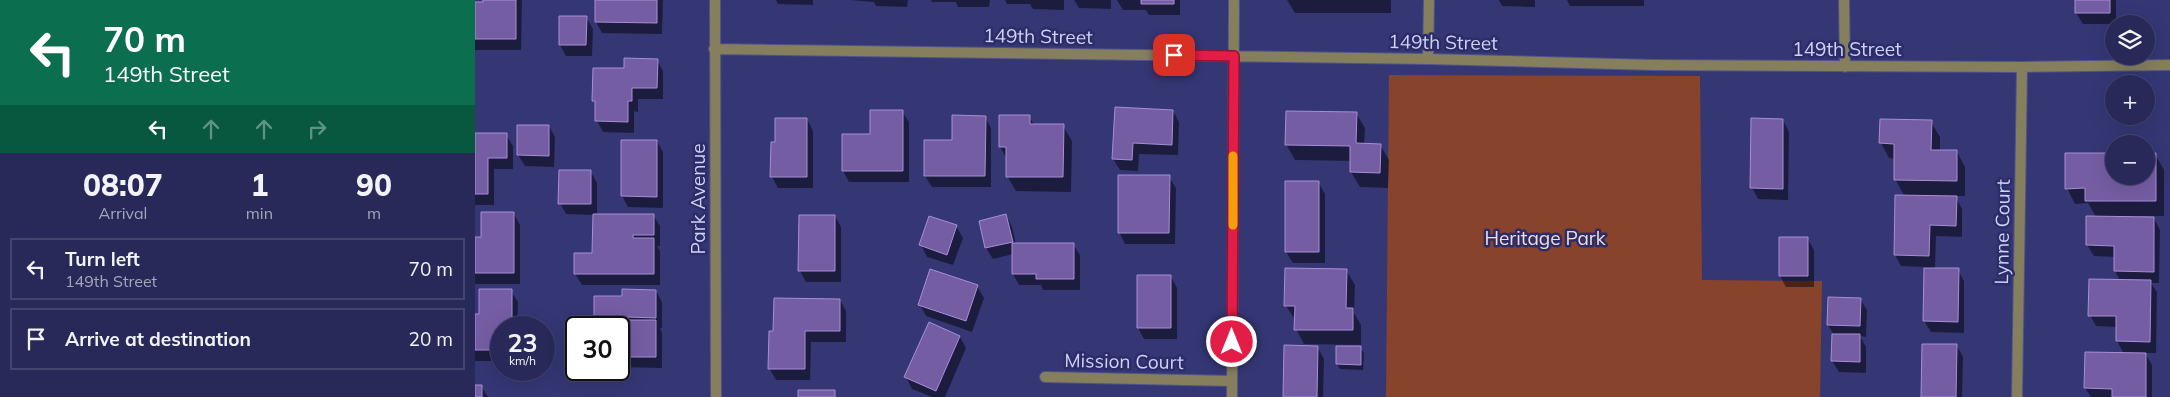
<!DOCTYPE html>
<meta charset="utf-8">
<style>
body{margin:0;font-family:Mulish,sans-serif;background:#30315e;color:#f1f3f6;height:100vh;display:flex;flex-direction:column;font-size:19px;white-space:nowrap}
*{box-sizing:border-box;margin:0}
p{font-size:16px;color:#a5a6ba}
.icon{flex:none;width:28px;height:28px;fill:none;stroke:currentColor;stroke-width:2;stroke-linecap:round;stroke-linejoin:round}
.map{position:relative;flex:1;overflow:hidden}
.sheet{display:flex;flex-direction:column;background:#282958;width:475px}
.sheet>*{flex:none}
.top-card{background:#0b6e4f;color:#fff;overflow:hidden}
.buttons{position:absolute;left:1630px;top:15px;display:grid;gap:10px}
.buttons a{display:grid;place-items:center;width:50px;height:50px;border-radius:50%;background:#282958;box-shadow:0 5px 20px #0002,0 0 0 1px #44456e;font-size:25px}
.speed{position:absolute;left:15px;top:316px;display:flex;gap:10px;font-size:25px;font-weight:700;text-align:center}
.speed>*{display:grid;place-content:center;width:65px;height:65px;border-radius:50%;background:#282958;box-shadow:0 5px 20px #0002,0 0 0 1px #44456e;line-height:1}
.speed small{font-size:12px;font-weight:400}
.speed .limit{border:2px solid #111;border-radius:8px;background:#fff;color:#111}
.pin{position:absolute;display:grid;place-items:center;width:42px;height:42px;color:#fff;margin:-21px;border-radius:10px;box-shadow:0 2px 8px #0006}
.me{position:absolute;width:55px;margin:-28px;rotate:0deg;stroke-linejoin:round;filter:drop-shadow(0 0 4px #0008)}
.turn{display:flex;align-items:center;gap:18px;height:105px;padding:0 20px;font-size:22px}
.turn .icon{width:65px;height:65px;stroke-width:2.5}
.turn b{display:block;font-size:35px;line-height:42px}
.lanes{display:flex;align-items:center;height:48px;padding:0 20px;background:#0003;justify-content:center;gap:25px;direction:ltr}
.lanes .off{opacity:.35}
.eta{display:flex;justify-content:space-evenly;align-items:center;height:85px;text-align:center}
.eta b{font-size:30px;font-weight:800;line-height:35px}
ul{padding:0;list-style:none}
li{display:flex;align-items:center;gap:15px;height:62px;margin:0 10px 8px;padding:0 10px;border:2px solid #44456e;border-radius:0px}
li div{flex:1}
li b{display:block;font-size:19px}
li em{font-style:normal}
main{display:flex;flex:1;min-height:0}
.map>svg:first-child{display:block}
</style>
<main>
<section class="sheet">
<div class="top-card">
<div class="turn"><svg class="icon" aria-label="left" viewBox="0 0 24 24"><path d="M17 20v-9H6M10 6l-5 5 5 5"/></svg><div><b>70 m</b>149th Street</div></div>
<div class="lanes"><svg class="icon" aria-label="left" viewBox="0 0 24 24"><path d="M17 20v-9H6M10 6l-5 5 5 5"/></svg><svg class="icon off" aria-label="ahead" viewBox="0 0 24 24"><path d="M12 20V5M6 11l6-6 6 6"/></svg><svg class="icon off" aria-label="ahead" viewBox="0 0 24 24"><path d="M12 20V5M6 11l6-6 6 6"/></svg><svg class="icon off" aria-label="right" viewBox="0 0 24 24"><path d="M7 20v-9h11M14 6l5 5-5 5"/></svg></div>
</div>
<div class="eta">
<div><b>08:07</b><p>Arrival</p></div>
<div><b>1</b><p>min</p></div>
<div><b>90</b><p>m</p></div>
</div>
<ul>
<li><svg class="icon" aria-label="left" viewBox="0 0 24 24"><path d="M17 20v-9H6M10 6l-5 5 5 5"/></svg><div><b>Turn left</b><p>149th Street</p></div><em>70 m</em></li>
<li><svg class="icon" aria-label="arrive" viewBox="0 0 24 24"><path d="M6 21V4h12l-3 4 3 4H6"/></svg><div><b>Arrive at destination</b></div><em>20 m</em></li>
</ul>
</section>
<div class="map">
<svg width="1695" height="397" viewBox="0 0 1695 397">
<rect width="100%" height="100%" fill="#353775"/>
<!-- green -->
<path fill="#87432c" d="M914,75L1225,76L1227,280L1347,281L1345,397H911Z"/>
<!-- shadow -->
<path fill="#0007" d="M9,0H47L46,50H0V3H9Z
M121,0H188L187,34L127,33L121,22Z
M301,0H338V5L303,4Z
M375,0H433L432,7L401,6L399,2Z
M456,0H515L514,7H483L481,2H457Z
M530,0H589V10L558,9L555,4H532Z
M599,0H636V9L604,8Z
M642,0H705V15H674L671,10H648Z
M812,0H916V13H820Z
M1024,0H1060V7L1027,6Z
M1092,0H1169V6H1095Z
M1602,0H1641V24H1608L1601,13Z
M111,17L118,29L117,56H91L85,45Z
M182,60L188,71V99H163V112L159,111V133L128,132L122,121V106L119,100L150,69Z
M427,111L434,122V182H374L368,171Z
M698,111L704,122L703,155L664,154L663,171L645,170L638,159Z
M881,113L890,128L889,145H905L914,160L913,188L885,187L876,172V161L820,160L811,144Z
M554,116L559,125L588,126L597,141L596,192L541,191L532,176V159L525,147Z
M510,117L516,128V187H457L450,176L478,141Z
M332,119L338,131V188H303L297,177L301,144Z
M1278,120H1308L1314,132L1313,200L1283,199L1277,188Z
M1456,122L1465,137V151L1482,152L1490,167V196H1480L1487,209V237L1461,236L1460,269L1483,270L1489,281V333L1456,332L1449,321L1450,267L1426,266L1420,255L1421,196L1430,197L1420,179V159L1414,158L1406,143Z
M74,126L80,137L79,167L50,166L43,155Z
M0,135H31L38,146V169H19V205H0Z
M182,141L188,152V208L153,207L147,196Z
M1680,154L1689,170V216H1665V218H1679L1685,230L1684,283H1676L1682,292L1681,353H1670L1677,365V397H1616L1610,388L1649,354L1642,341V327L1621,326L1615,315L1645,281L1640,271V257L1619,256L1612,245L1621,217L1613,203L1600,204L1592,188L1639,176H1671Z
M116,172L122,183V215H178L185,226V246H182L185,251V285H107L100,274L119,254V215L91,214L85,203Z
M694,177L701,188L700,244H650L644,232Z
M843,182L850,194V263H818L811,252Z
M39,214L45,225V284H0V238H7Z
M531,215L537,227L541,244H598L605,255V290H568L566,285H544L538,274V254L518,259L511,248Z
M360,216L366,227V282H331L325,271Z
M481,226L488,238L478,265L452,257L446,245Z
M1333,239L1339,250V287H1311L1305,276Z
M871,270L880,285L879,313L886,325V345L829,344L821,329V321L811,306Z
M696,277L702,288V339H669L663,328Z
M502,286L509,298L497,332L451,316L445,305Z
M36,291L43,302L42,328H26V361H0V315H5Z
M181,291L187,302V328H185L187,333V368L144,367V328L148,297Z
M1385,299L1392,310L1391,337L1385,336L1391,347V373L1364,372L1357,361L1359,335L1353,325Z
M365,300L371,311V342H336L335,380H301L294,368L295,333Z
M485,337L491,348L470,397H457L437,389L431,377Z
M1482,346L1488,357L1487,397H1448Z
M843,348L849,359L848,397H809Z
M885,348L889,353L888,370L865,369L862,364Z
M0,386H6L13,397H0Z"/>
<!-- building -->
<path fill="#755da3" stroke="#a58fd5" d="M8,0H41V39H0V2H8Z
M120,0H182V23L120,22Z
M666,0H699V4H666Z
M1600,0H1635V13H1600Z
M84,16H112L111,45H84Z
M149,58L183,59L182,88H157V101H153V122L120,121V101H117L118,68H149Z
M640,107L698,110L697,145L658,143L657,160L637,159Z
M395,110H428V171H367V134H395Z
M811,111L882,112L881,143L906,144L905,173L875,172V146L810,145Z
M477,115L511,116L510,176H449V140H477Z
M524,115H555V124H589L588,177H531V147H524Z
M300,118H332V177H295L296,142H300Z
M1276,118L1308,119V189L1275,188Z
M1405,119L1457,120L1456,150H1482V181L1419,180V144L1404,143Z
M42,125H74V156L42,155Z
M0,133H32V158H13V194H0Z
M146,140H182V197L146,196Z
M1590,153H1639V176H1671V153H1681V201H1610V188L1590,189Z
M84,170H116V204H83Z
M643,175H695L694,233H643Z
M810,181H844V252H810Z
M1420,195L1482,196L1481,226L1455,225L1454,256L1419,255Z
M6,212H39V273H0V237H6Z
M118,214H179V235H158V238H179V274H99V253H117Z
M531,214L538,242L510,248L504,221Z
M324,215H360V271H323Z
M454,216L482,225L472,255L444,245Z
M1611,216L1679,217V272L1639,271V246L1611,245Z
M1304,237H1333V276H1304Z
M537,243H599V279H561V274H537Z
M810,268L872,269L871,308H878V330H819L820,306H809Z
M1449,268H1484L1483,322L1448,321Z
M455,269L503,285L491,321L443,305Z
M662,275H696V328H662Z
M1614,279L1676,280L1675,342L1641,341V316H1613Z
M4,289H37V328H26V350H0V314H4Z
M147,289L181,290V318L153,317V320H181V357H144V328H119V296H147Z
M1353,297L1386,298L1385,326L1352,325Z
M299,298L365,299V331H330V369H293L294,331H298Z
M454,322L485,336L461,391L429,377Z
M1357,334H1385V362L1356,361Z
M1447,344H1482L1481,397H1446Z
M809,345L843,346L842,397H808Z
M861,346H886V365L861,364Z
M1610,352L1671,353V397H1637V389L1609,388Z
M0,385H7V397H0Z
M323,390H360V397H323Z"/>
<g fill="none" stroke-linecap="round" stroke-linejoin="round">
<!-- street casing -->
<g stroke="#50538c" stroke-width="12">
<path id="street" d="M240,0L241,397
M1369,0L1370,67
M239,49L953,59L1179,65L1547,67L1695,65
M953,59L954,0
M570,377L757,381
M757,397L759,0
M1542,397L1547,67"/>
</g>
<!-- street -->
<use href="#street" stroke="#857f5d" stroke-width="10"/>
</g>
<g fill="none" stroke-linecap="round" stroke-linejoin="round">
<!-- route casing -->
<g stroke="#92132f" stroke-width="12">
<path id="route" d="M699,55L759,56L757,342"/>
</g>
<!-- route -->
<use href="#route" stroke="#e11d48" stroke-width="9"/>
<!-- slow -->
<path stroke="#f59e0b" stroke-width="9" d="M758,225V156"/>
</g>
<g text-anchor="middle" stroke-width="5" stroke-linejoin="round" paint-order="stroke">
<!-- street labels -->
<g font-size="19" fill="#cdd2f7" stroke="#2c2c69">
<text transform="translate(563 36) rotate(1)" y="7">149th Street</text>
<text transform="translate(968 42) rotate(1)" y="7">149th Street</text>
<text x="1372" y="56">149th Street</text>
<text transform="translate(223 199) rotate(-90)" y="7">Park Avenue</text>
<text transform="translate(1527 232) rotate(-89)" y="7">Lynne Court</text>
<text transform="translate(649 361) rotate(1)" y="7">Mission Court</text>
</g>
<!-- park labels -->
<g font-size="19" fill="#f3dcd4" stroke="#2c2c69">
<text x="1070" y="245">Heritage Park</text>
</g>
</g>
</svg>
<div class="buttons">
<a><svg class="icon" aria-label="layers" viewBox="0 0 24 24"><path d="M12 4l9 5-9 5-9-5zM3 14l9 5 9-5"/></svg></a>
<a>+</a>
<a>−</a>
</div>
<div class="speed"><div>23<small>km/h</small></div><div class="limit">30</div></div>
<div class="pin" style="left:699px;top:55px;background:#d93025"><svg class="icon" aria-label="arrive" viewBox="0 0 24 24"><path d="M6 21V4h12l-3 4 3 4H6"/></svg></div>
<svg class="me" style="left:757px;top:342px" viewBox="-20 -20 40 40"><circle r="17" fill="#e11d48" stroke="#fff" stroke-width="3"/><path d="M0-11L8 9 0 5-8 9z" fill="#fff"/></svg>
</div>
</main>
